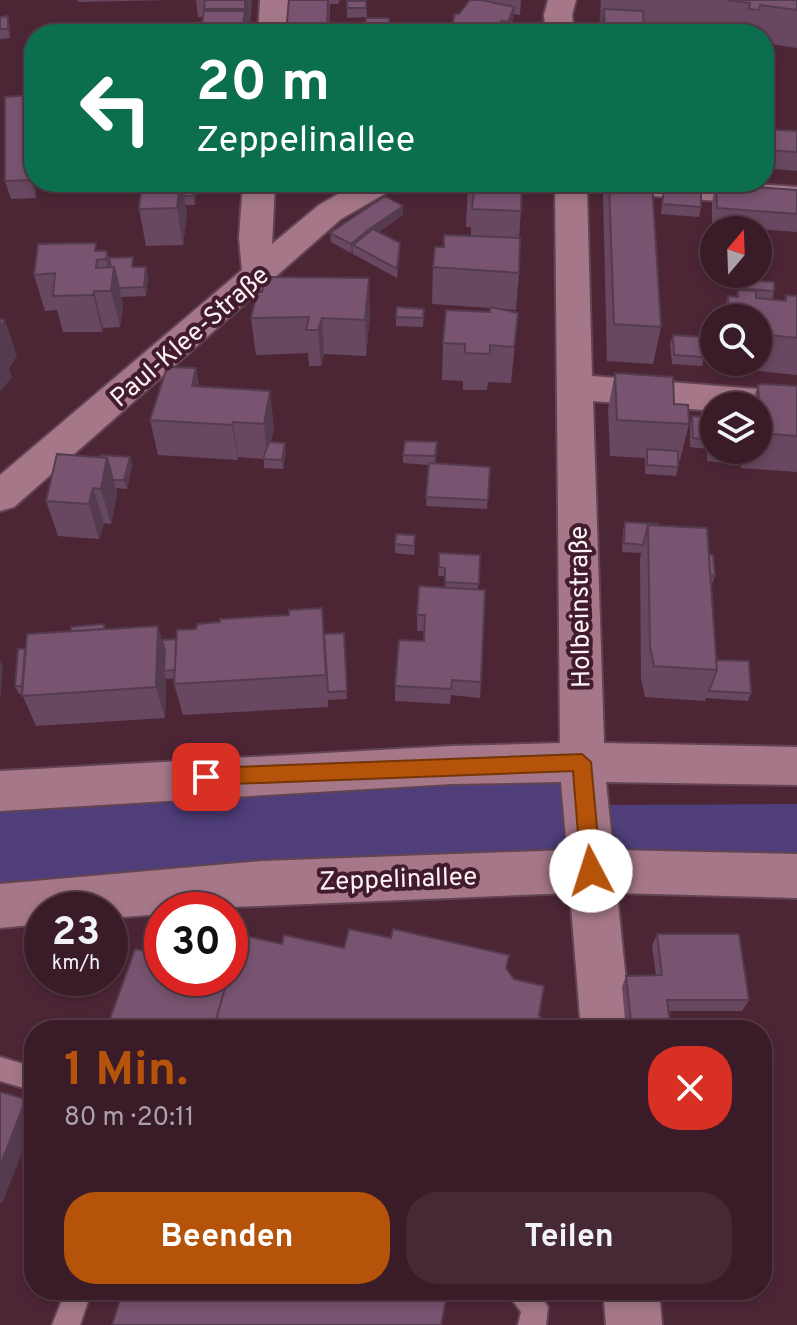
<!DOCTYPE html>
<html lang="de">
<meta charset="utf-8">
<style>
body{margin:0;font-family:Overpass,sans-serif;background:#452934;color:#f1f3f6;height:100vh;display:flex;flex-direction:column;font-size:30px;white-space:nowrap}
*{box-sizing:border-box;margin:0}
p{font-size:26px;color:#aba1a8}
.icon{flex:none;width:44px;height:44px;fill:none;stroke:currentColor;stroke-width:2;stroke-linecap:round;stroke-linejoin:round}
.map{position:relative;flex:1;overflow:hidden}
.drawer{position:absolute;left:24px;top:1020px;width:748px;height:280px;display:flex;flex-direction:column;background:#3a1c28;border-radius:32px;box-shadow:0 4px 12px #0003,0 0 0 2px #543a45}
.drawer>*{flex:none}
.top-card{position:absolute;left:24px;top:24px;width:750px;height:168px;border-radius:32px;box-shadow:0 4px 12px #0003,0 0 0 2px #543a45;background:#0b6e4f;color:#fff;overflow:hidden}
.needle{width:52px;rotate:19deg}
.buttons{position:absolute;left:700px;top:216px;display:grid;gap:16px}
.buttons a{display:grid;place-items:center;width:72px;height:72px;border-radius:50%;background:#3a1c28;box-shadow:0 4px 12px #0003,0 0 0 2px #543a45;font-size:40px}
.speed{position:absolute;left:24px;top:892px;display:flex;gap:16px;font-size:40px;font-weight:700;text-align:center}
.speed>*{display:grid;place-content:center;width:104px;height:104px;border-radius:50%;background:#3a1c28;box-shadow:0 4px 12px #0003,0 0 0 2px #543a45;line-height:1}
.speed small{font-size:20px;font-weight:400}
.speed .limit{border:12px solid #d22;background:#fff;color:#111}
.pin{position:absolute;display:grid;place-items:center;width:68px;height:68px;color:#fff;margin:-34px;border-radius:16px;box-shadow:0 4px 12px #0006}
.me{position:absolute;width:88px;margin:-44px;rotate:355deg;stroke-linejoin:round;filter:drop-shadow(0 0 6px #0008)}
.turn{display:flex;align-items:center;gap:28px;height:168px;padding:0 40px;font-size:36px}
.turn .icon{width:104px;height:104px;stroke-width:2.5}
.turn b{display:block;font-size:56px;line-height:68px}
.round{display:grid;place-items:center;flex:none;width:84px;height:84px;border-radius:32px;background:#452934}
.headline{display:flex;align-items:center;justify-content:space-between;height:136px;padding:0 40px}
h1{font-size:48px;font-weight:700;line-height:60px;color:#b45309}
.primary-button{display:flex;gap:16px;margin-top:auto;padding:16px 40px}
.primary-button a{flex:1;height:92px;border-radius:32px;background:#b45309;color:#fff;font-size:32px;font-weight:700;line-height:92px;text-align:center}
.primary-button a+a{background:#452934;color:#f1f3f6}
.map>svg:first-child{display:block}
</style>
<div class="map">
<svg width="797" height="1325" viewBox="0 0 797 1325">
<rect width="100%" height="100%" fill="#4d2636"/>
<!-- green -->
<path fill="#4f3e7a" d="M583,765L585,805L797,804V868L0,889V799Z"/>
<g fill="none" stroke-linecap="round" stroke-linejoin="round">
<!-- lane casing -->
<g stroke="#624452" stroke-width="4">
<path id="lane" d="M0,1057L34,1067V1091L0,1081Z
M66,1290H92L80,1325H52Z
M505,1290H537L548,1307L546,1325H518L521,1312Z"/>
</g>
<!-- street casing -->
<g stroke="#624452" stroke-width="4">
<path id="street" d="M260,0H288L286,34H258Z
M548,0H576L572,15L574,34H546L544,15Z
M243,182H275L272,244L319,205L359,182H398L393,189L341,219L14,507L0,511V475L242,270L239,238Z
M555,182H726L797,187V207L587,191L592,376L797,392V418L758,415V406H714V411L593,401L604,743L797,747V785L606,782L613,850L797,854V898L617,893L631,1030H581L570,893L162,910V914L110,918V910H42V924L0,928V884L263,861L567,850L561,782L451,784L0,811V771L451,746L560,743Z
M603,1290H659L662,1325H606Z"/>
</g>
<!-- lane -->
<use href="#lane" fill="#a57788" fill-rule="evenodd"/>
<!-- street -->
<use href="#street" fill="#a57788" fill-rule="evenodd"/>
</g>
<!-- wall -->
<path fill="#674860" d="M78,0H170L78,2Z
M196,0H252L249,34H200L203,17H198Z
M289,0H340L338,4H330V34H286Z
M470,0H521L520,15L513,14L512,34H432L450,32L459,14Z
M601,0H797V48L764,43V34H698L644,27V34H599Z
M347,1H366L367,17L347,18Z
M0,17L10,26V38L0,39Z
M8,97L34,182H36V198L11,199L5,181Z
M764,129L797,131V171L764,168Z
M142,182H225L224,184H196L195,205H185L187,213L183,245L146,246L139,209Z
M468,182L521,211L519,238V273L516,310L496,308L518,313L511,383L488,382L487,390H463V381L442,380L443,343L490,312V308L432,304L433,267L444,247L471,236V227H466Z
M605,182H652L661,327L653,364L607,361L603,195Z
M716,184L797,190V232L712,226V202Z
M664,189L701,207L699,217L661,214Z
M403,215L379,232L400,253L397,278L353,254V252L351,253L331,242L330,233Z
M98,251L148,276L146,296L121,297L123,304L120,327L103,328L102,332H63L57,310L45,311L34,275Z
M745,280L774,291L772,300H784L786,295L797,296V375L719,367V362H758V318H722L728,296L736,297L738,290H743Z
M424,309L423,327L396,326V317Z
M370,315L366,356L324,354L321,366H309L308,353L256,355L251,318Z
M673,335L704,357L702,366L672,364L670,344Z
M196,368L199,387L274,427L271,442L286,452L283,469L264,468V459L238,457V460L158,455L150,420Z
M615,373L674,404L689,424L680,460H678V467L676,476L645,474V458L610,456L608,409Z
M758,385L797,386V472L741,468L740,450H758V406H749L751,400H753Z
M692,416L728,454L725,463L707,461V449L690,447V425Z
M437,451L435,463L490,467L487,509L426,506L429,465L403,463V455Z
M100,457H130L132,466L127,489L116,488L117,493L111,524L104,523L99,539L58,536L46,501Z
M625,522L658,525L708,555L715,576L712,584H711L716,660L751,693L748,701L706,698L705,701L645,697L641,678L640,559L641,553L622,552L623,530Z
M395,544H415L414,555L395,553Z
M439,553L480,555L478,590L481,682L480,698L451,695L450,704L395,701V686L424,641V631H417V615L445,588V576H438Z
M322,608L324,634L344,633L347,699L328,700V692V707L183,715L174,684L175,678L166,679L165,718L36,726L22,694H19L15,686L25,649L106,629L162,640L176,639L196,629L220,622L289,615Z
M657,934L749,1000L742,1011H669L671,1030H626L622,987L626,976L656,975L652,946Z"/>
<!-- shaded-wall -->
<path fill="#543b4e" d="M245,0H248L250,20L249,34H247L245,9Z
M249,0H252L250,17Z
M328,0H329L330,34H327Z
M514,7L512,34H507L508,22Z
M245,11L247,34H242Z
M8,16L10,26V38L8,29Z
M30,95L32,104L34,97V182H36V198L31,180Z
M180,182H182L187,213L183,245L177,208Z
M194,182H196V184L195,205L193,196Z
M403,206V215L368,240L353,245V252L351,253V244L368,230Z
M107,251L113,277L114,267L123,304L120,327L111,291L112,284L106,259Z
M146,267L148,276L146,296L144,287Z
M369,278L370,315L366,356L365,320Z
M94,291L103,328L102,332L93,295Z
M322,318L324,354L321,366L318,330Z
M5,320L17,356L9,368L12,377L0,392V327Z
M196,368L202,404L192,386Z
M270,391L274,427L268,459L264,424Z
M233,422L238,457V460L232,425Z
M285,443L286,452L283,469L282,460Z
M130,457L132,466L127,489L124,480Z
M107,458L117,493L111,524L101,489Z
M93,488L104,523L99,539L89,504Z
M158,626L167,658L164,671L166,679L165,718L156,687Z
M0,660L3,667L0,701Z
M26,1099L34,1107V1122L2,1204L0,1202V1166Z"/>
<!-- building -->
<path fill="#785470" stroke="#543b4e" stroke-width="2" d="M205,0H245V9H204Z
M289,0H328L327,32L286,33Z
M470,0H481L514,7L508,22L501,21L499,34H432L433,30L450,32L455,14H459Z
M727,0H797V10L760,5L759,10L749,9L750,3Z
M347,1H366V8H347Z
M604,9L643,11L644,34H605Z
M204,11H245L242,34H200Z
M601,11L604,12L601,31H600Z
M8,16V29H0V17Z
M366,18H389V34H366Z
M124,26H182L180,34H122Z
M30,95L31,180L5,181V97Z
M764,129L797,131V152L764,150Z
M142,182H180L177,208L139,209Z
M182,182H194L193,196H184Z
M468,182H522L521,211L472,209L474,190H467Z
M609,182H652L661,327L614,324Z
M716,184L797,190V214L717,208Z
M664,189L701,192V207L662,204Z
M385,196L403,206L368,230L351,244L330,233Z
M373,229L400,243L397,269L353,245Z
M444,235L520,238L519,273L433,267L435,247H444Z
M96,243L95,251H107L106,259L97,260L96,268L114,267L111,291H94L93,295L53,296L55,273L34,275L38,244Z
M133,257L132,267H146L144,287L119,288L114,267H111L109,258Z
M265,277L369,278L365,320L322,318L318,330H306L309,317L251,318L257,292H262Z
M745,280L774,282V291L746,289Z
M738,290L756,291V298L786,301V295L797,296V338L758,334V318H729L728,296L738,297Z
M397,307L424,309L423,318L396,317Z
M490,307L518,313L514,347L490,345V354L465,353V344L443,343L446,310L490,312Z
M0,319L5,320L0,327Z
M673,335L704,337V357L674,355Z
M167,367L196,368L192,386L270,391L264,424L233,422L232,425L150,420Z
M615,373L673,377L674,404L688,405L689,424L617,420Z
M763,384L797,386V436L758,433V406H751V400L759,401L758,385Z
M692,416L714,418V450H728V454L709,452V440L693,438Z
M405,441L437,442L435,456L403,455Z
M269,442L285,443L282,460L263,459Z
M647,449L678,451V467L647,465Z
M57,454L107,458L101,489L93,488L89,504L46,501Z
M101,455L130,457L124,480H113L107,458L100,457Z
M429,463L490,467L488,500L426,497Z
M625,522L658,524V525H648L643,545L624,543Z
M648,525L707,528L717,670L654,666L650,646Z
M396,534L415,535L414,546L395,544Z
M439,553L480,555L479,584L445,582V568L439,567Z
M709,555H713L715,576L710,575Z
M419,586L485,590L481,682L452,680L451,689L395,686L399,640L424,641L425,615H417Z
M322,608L326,675L174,684L177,630L196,629L197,624L220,622V619L289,615V610Z
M104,624V629L71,631V627Z
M158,626L156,687L22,696L27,634Z
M344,633L347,691L328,692L324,634Z
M176,639L175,670L164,671L165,650L162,640Z
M18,649H25L22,686H15Z
M716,660L749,661L751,693L709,691L717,670Z
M349,929L391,938L393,929L509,955L506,968L514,979L544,986L539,1015L547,1027L561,1030H213L228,978H230V971L241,935L282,944L284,935L344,948Z
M657,934H739L749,1000H667L671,1030H632L626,976L662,975Z
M135,949L162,955V978H228L213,1030H166L158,1028L157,1030H121L107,1027Z
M100,1025L121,1030H99Z
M0,1092L26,1099L0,1166Z
M123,1290H448L441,1325H112Z"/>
<!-- route -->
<path fill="#b45309" stroke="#753606" stroke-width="2" d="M582,754L591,762L601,871L598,878L591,881L584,878L581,871L573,771L206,785L197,777L206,768Z"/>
<g text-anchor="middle" stroke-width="8" stroke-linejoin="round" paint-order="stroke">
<!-- street labels -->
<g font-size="26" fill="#fcf1f5" stroke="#421c2c">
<text transform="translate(189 336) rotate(-41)" y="9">Paul-Klee-Straße</text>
<text transform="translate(579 607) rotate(-91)" y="9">Holbeinstraße</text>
<text transform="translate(398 878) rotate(-2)" y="9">Zeppelinallee</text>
</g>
</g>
</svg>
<div class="buttons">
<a><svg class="needle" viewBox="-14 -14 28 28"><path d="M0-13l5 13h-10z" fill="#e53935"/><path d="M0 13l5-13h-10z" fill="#aba1a8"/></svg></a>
<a><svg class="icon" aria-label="search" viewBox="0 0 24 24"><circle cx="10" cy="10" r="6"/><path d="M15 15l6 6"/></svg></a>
<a><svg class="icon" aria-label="layers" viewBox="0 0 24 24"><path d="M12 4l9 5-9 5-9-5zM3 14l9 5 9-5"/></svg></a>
</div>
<div class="speed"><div>23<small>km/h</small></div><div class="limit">30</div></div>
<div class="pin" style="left:206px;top:777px;background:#d93025"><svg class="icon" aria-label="arrive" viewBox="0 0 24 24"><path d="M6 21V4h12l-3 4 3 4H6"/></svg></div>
<svg class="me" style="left:591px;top:871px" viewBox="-20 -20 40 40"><circle r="19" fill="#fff"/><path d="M0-13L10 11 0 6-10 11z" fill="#b45309"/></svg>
<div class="top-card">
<div class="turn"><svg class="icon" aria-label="left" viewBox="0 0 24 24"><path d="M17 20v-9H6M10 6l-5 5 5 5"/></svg><div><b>20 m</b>Zeppelinallee</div></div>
</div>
<section class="drawer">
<div class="headline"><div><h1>1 Min.</h1><p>80 m · 20:11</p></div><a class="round" style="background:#d93025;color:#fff"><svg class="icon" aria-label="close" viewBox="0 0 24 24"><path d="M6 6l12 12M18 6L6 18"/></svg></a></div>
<div class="primary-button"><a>Beenden</a><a>Teilen</a></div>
</section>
</div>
